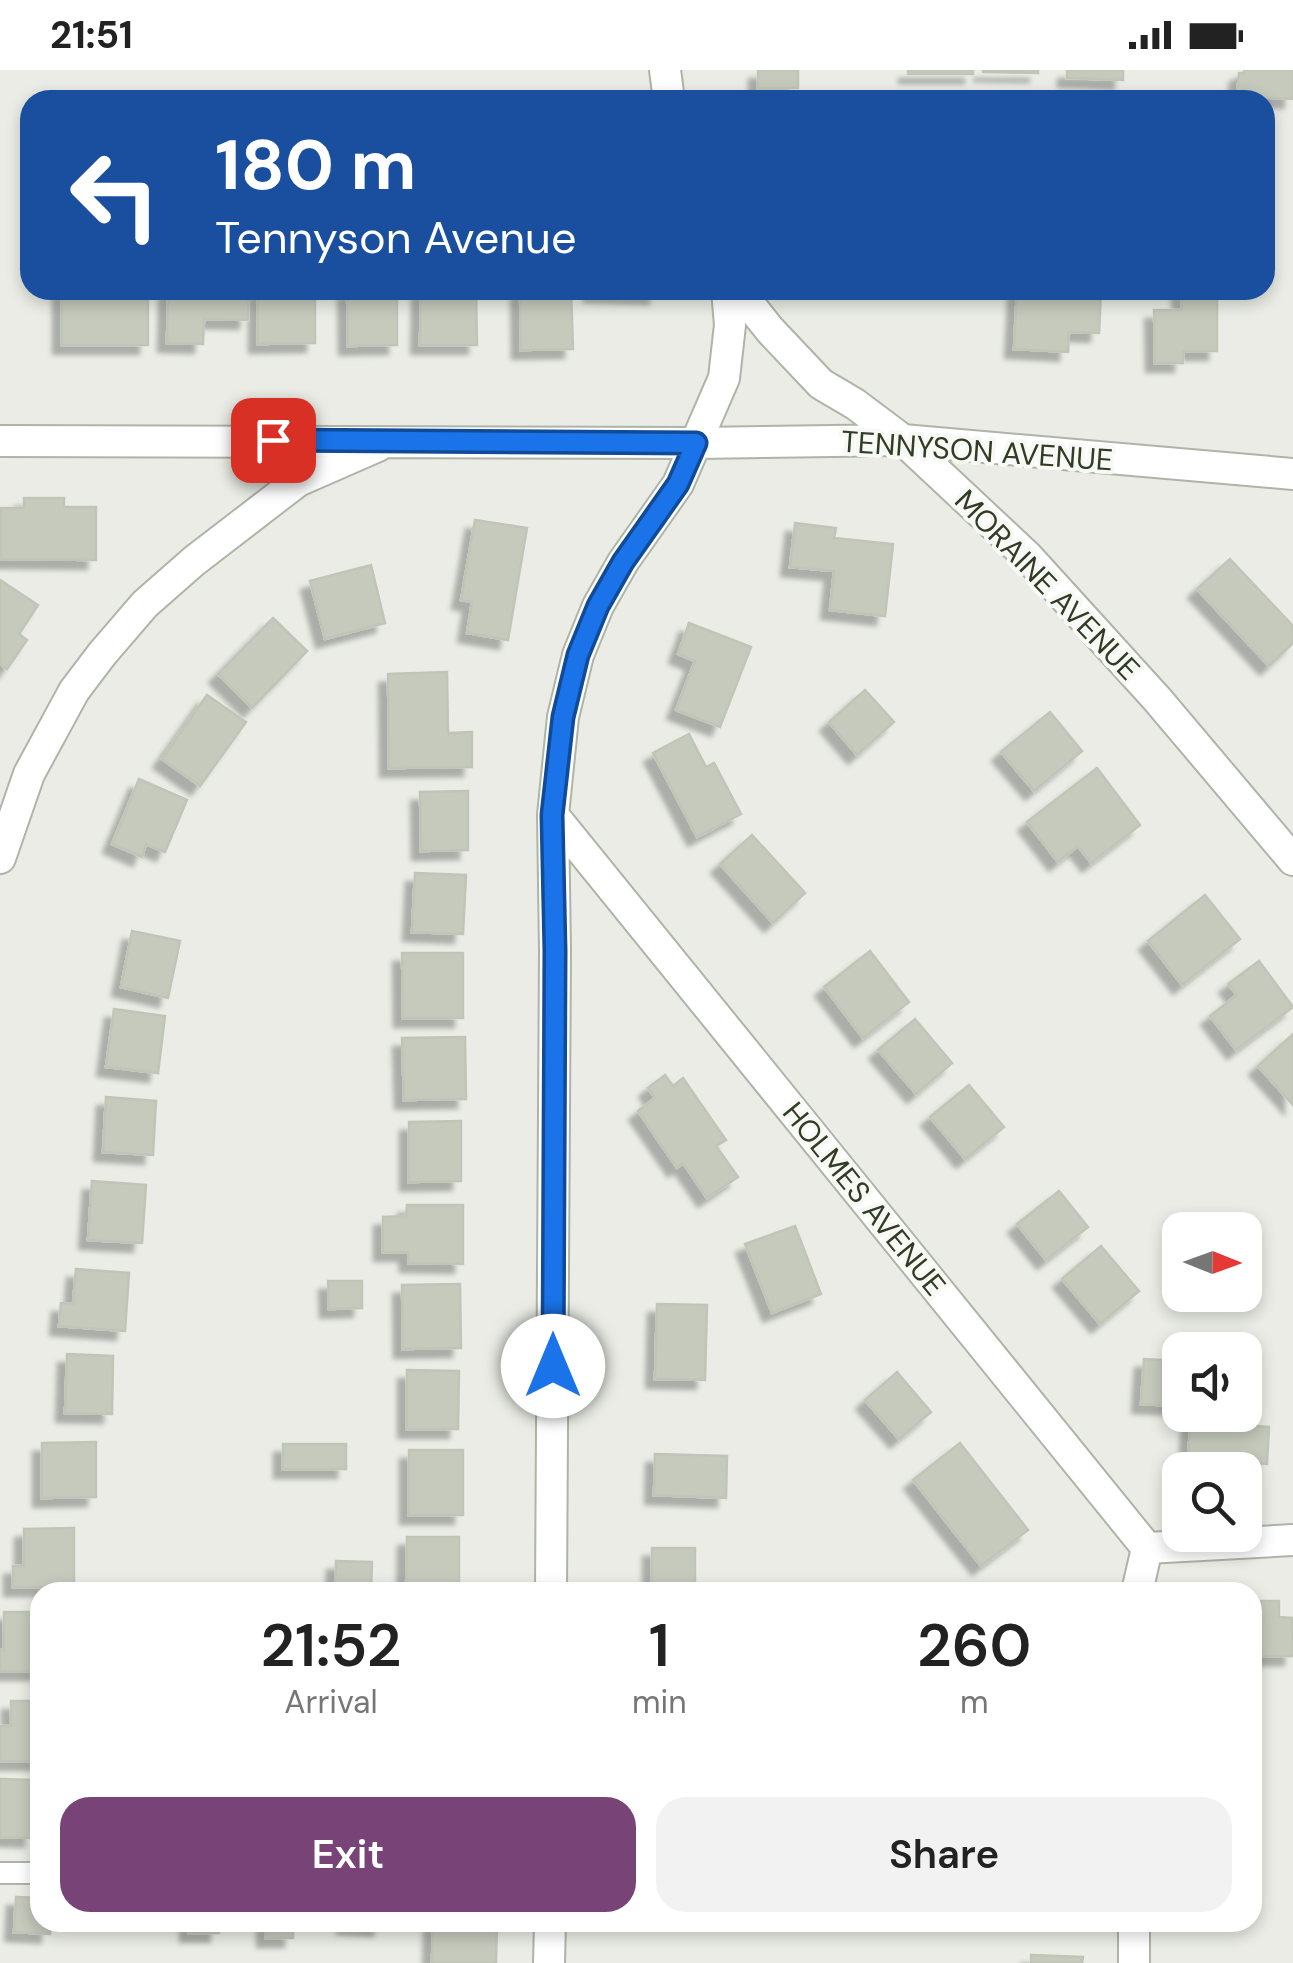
<!DOCTYPE html>
<style>
body{margin:0;font-family:"DM Sans",sans-serif;background:#f2f2f2;color:#222;height:100vh;display:flex;flex-direction:column;font-size:38px;white-space:nowrap}
*{box-sizing:border-box;margin:0}
p{font-size:32px;color:#767676}
.icon{flex:none;width:55px;height:55px;fill:none;stroke:currentColor;stroke-width:2;stroke-linecap:round;stroke-linejoin:round}
.map{position:relative;flex:1;overflow:hidden}
.panel{position:absolute;left:30px;top:1512px;width:1232px;height:350px;display:flex;flex-direction:column;background:#fff;border-radius:30px;box-shadow:0 5px 15px #0003}
.panel>*{flex:none}
.banner{position:absolute;left:20px;top:20px;width:1255px;height:210px;border-radius:30px;box-shadow:0 5px 15px #0003;background:#1a4fa0;color:#fff;overflow:hidden}
.needle{width:65px;rotate:91deg}
.controls{position:absolute;left:1162px;top:1142px;display:grid;gap:20px}
.controls a{display:grid;place-items:center;width:100px;height:100px;border-radius:20px;background:#fff;box-shadow:0 5px 15px #0003;font-size:50px}
.pin{position:absolute;display:grid;place-items:center;width:85px;height:85px;color:#fff;margin:-42px;border-radius:20px;box-shadow:0 5px 15px #0006}
.me{position:absolute;width:110px;margin:-55px;rotate:0deg;stroke-linejoin:round;filter:drop-shadow(0 0 8px #0008)}
.turn{display:flex;align-items:center;gap:35px;height:210px;padding:0 30px;font-size:45px}
.turn .icon{width:130px;height:130px;stroke-width:2.5}
.turn b{display:block;font-size:70px;line-height:85px}
.eta{display:flex;justify-content:space-evenly;align-items:center;height:170px;text-align:center}
.eta b{font-size:60px;font-weight:600;line-height:70px}
.action{display:flex;gap:20px;margin-top:auto;padding:20px 30px}
.action a{flex:1;height:115px;border-radius:30px;background:#784477;color:#fff;font-size:40px;font-weight:600;line-height:115px;text-align:center}
.action a+a{background:#f2f2f2;color:#222}
.status{display:flex;justify-content:space-between;align-items:center;height:70px;padding:0 50px;background:#fff;direction:ltr}
.status svg{height:28px;fill:currentColor}
.map>svg:first-child{display:block}
</style>
<div class="status"><b>21:51</b><svg viewBox="0 0 49 12"><path d="M0 12V9h3v3zM5 12V6h3v6zM10 12V3h3v9zM15 12V0h3v12zM26 1h20v11H26zM47 4h2v5h-2z"/></svg></div>
<div class="map">
<svg width="1293" height="1893" viewBox="0 0 1293 1893">
<defs>
<filter id="shadow"><feDropShadow dx="-9" dy="9" stdDeviation="2.5" flood-color="#0004"/></filter>
</defs>
<rect width="100%" height="100%" fill="#eaece5"/>
<!-- building -->
<path fill="#c5cabd" stroke="#c0c5b8" stroke-width="2.5" filter="url(#shadow)" d="M758,0H798V18H758Z
M908,0H973V4H908Z
M983,0H1038V3L983,2Z
M1067,0H1123V10L1067,8Z
M1244,0H1293V29L1237,26L1239,3H1244Z
M62,220H148V275H62Z
M168,220H249L248,250L204,249L203,274L167,273Z
M258,220H315V273L258,274Z
M347,220H397V275L348,276Z
M421,220H476L477,275H420Z
M520,220H571L573,279L521,280Z
M593,220H658V225L593,223Z
M1017,220H1101L1099,263L1069,262L1068,282L1014,279Z
M1181,220H1217V281H1183V293H1155L1154,240H1182Z
M24,428H64V437H96V490L1,489V438H24Z
M475,450L527,458L508,570L467,563L472,532L461,530Z
M795,453L836,458L834,468L893,474L885,546L830,540L834,501L790,497Z
M1230,489L1293,556V573L1269,596L1197,519Z
M371,495L385,553L325,569L310,511Z
M0,510L38,535L19,564L27,570L7,599L0,594Z
M273,548L307,581L252,638L218,604Z
M689,553L751,577L720,657L676,640L695,591L678,584Z
M447,602L448,663L472,662V697L389,698L388,604Z
M865,620L894,652L857,685L829,652Z
M207,625L246,652L200,716L162,689Z
M1050,642L1082,681L1034,721L1001,682Z
M689,664L706,697L714,693L741,744L697,767L653,683Z
M1097,698L1140,755L1091,793L1078,776L1058,792L1027,752Z
M139,709L187,730L165,782L146,774L142,787L112,774Z
M468,721V780L421,781L420,722Z
M752,765L805,823L773,853L720,794Z
M415,803L466,805L463,864L412,862Z
M1205,825L1240,869L1182,915L1148,871Z
M132,861L180,871L168,928L121,917Z
M870,881L909,932L863,968L824,917Z
M402,883H463V948H403Z
M1259,891L1293,937L1236,980L1210,946L1237,925L1228,914Z
M114,939L165,946L158,1003L106,997Z
M915,949L952,993L916,1024L878,980Z
M1293,964V1035L1258,996Z
M465,967L466,1029L404,1030L402,968Z
M665,1005L673,1016L683,1008L726,1070L716,1076L738,1107L707,1128L683,1093L677,1098L638,1041L655,1028L648,1018Z
M969,1015L1004,1057L965,1089L930,1047Z
M106,1027L156,1031L153,1085L103,1082Z
M461,1051V1111L409,1112V1052Z
M92,1111L146,1115L142,1173L88,1170Z
M1059,1121L1088,1157L1046,1190L1017,1154Z
M407,1135H463V1194L409,1193L408,1182H383V1147L406,1146Z
M795,1156L821,1224L772,1243L745,1174Z
M1101,1176L1139,1221L1100,1254L1062,1209Z
M76,1199L129,1203L125,1261L59,1256L61,1233L73,1234Z
M328,1211H362V1238L329,1239Z
M460,1214L461,1278L403,1279L402,1215Z
M657,1234L707,1235L705,1310L655,1309Z
M67,1284L113,1286L112,1344L65,1343Z
M1144,1289L1180,1291V1336L1141,1334Z
M407,1300L459,1301L458,1359H407Z
M897,1302L931,1342L899,1369L865,1330Z
M1191,1345H1207L1206,1353L1269,1357L1267,1394L1188,1389Z
M96,1372V1427L42,1428V1373Z
M960,1373L1028,1460L981,1496L913,1410Z
M283,1374H346V1399H283Z
M409,1380H463V1445H409Z
M655,1384L727,1386L726,1428L654,1425Z
M74,1458V1517H13V1496H24V1459Z
M407,1467H459V1522H406Z
M652,1478H695V1522H652Z
M336,1491L372,1492L371,1522H335Z
M1252,1531H1279V1547L1292,1548L1293,1586L1252,1587Z
M4,1542H40V1601H0V1580H4Z
M11,1631H40V1691H0V1656H11Z
M0,1709L35,1710L33,1768L0,1767Z
M16,1827L40,1828V1852H50V1864L14,1862Z
M189,1852H219V1863H189Z
M266,1852H293V1868H266Z
M346,1852H383L382,1857L346,1855Z
M433,1852H497L496,1893H432Z
M1031,1885L1083,1887L1082,1893H1031Z"/>
<g fill="none" stroke-linecap="round" stroke-linejoin="round">
<!-- service casing -->
<g stroke="#aeb4a8" stroke-width="24">
<path id="service" d="M0,1803H40"/>
</g>
<!-- minor casing -->
<g stroke="#aeb4a8" stroke-width="34">
<path id="minor" d="M665,0L669,30
M738,220L770,260L821,314L855,334L903,370L1028,487L1157,629L1293,790
M0,371L696,373L903,370L1293,404
M553,745L1147,1478
M0,788L29,704L74,621L102,584L145,534L194,491L298,411L378,376
M1147,1478L1293,1470
M551,1522L555,881L553,745L563,647L578,585L598,536L623,492L678,414L724,308L730,255L727,220
M1137,1522L1147,1478
M549,1893L550,1852
M1134,1893V1852"/>
</g>
<!-- service -->
<use href="#service" stroke="#fff" stroke-width="20"/>
<!-- minor -->
<use href="#minor" stroke="#fff" stroke-width="30"/>
</g>
<g fill="none" stroke-linecap="round" stroke-linejoin="round">
<!-- route casing -->
<g stroke="#114b97" stroke-width="25">
<path id="route" d="M273,370L696,373L678,414L623,492L598,536L578,585L563,647L552,745L555,881L553,1296"/>
</g>
<!-- route -->
<use href="#route" stroke="#1a73e8" stroke-width="18"/>
</g>
<g text-anchor="middle" stroke-width="8" stroke-linejoin="round" paint-order="stroke">
<!-- street labels -->
<g font-size="30" fill="#303c26" stroke="#f8f9f5">
<text transform="translate(977 381) rotate(4)" y="10">TENNYSON AVENUE</text>
<text transform="translate(1047 515) rotate(46)" y="10">MORAINE AVENUE</text>
<text transform="translate(864 1129) rotate(51)" y="10">HOLMES AVENUE</text>
</g>
</g>
</svg>
<div class="controls">
<a><svg class="needle" viewBox="-14 -14 28 28"><path d="M0-13l5 13h-10z" fill="#e53935"/><path d="M0 13l5-13h-10z" fill="#767676"/></svg></a>
<a><svg class="icon" aria-label="sound" viewBox="0 0 24 24"><path d="M4 9h4l5-4v14l-5-4H4zM17 9q2 3 0 6"/></svg></a>
<a><svg class="icon" aria-label="search" viewBox="0 0 24 24"><circle cx="10" cy="10" r="6"/><path d="M15 15l6 6"/></svg></a>
</div>
<div class="pin" style="left:273px;top:370px;background:#d93025"><svg class="icon" aria-label="arrive" viewBox="0 0 24 24"><path d="M6 21V4h12l-3 4 3 4H6"/></svg></div>
<svg class="me" style="left:553px;top:1296px" viewBox="-20 -20 40 40"><circle r="19" fill="#fff"/><path d="M0-13L10 11 0 6-10 11z" fill="#1a73e8"/></svg>
<div class="banner">
<div class="turn"><svg class="icon" aria-label="left" viewBox="0 0 24 24"><path d="M17 20v-9H6M10 6l-5 5 5 5"/></svg><div><b>180 m</b>Tennyson Avenue</div></div>
</div>
<section class="panel">
<div class="eta">
<div><b>21:52</b><p>Arrival</p></div>
<div><b>1</b><p>min</p></div>
<div><b>260</b><p>m</p></div>
</div>
<div class="action"><a>Exit</a><a>Share</a></div>
</section>
</div>
